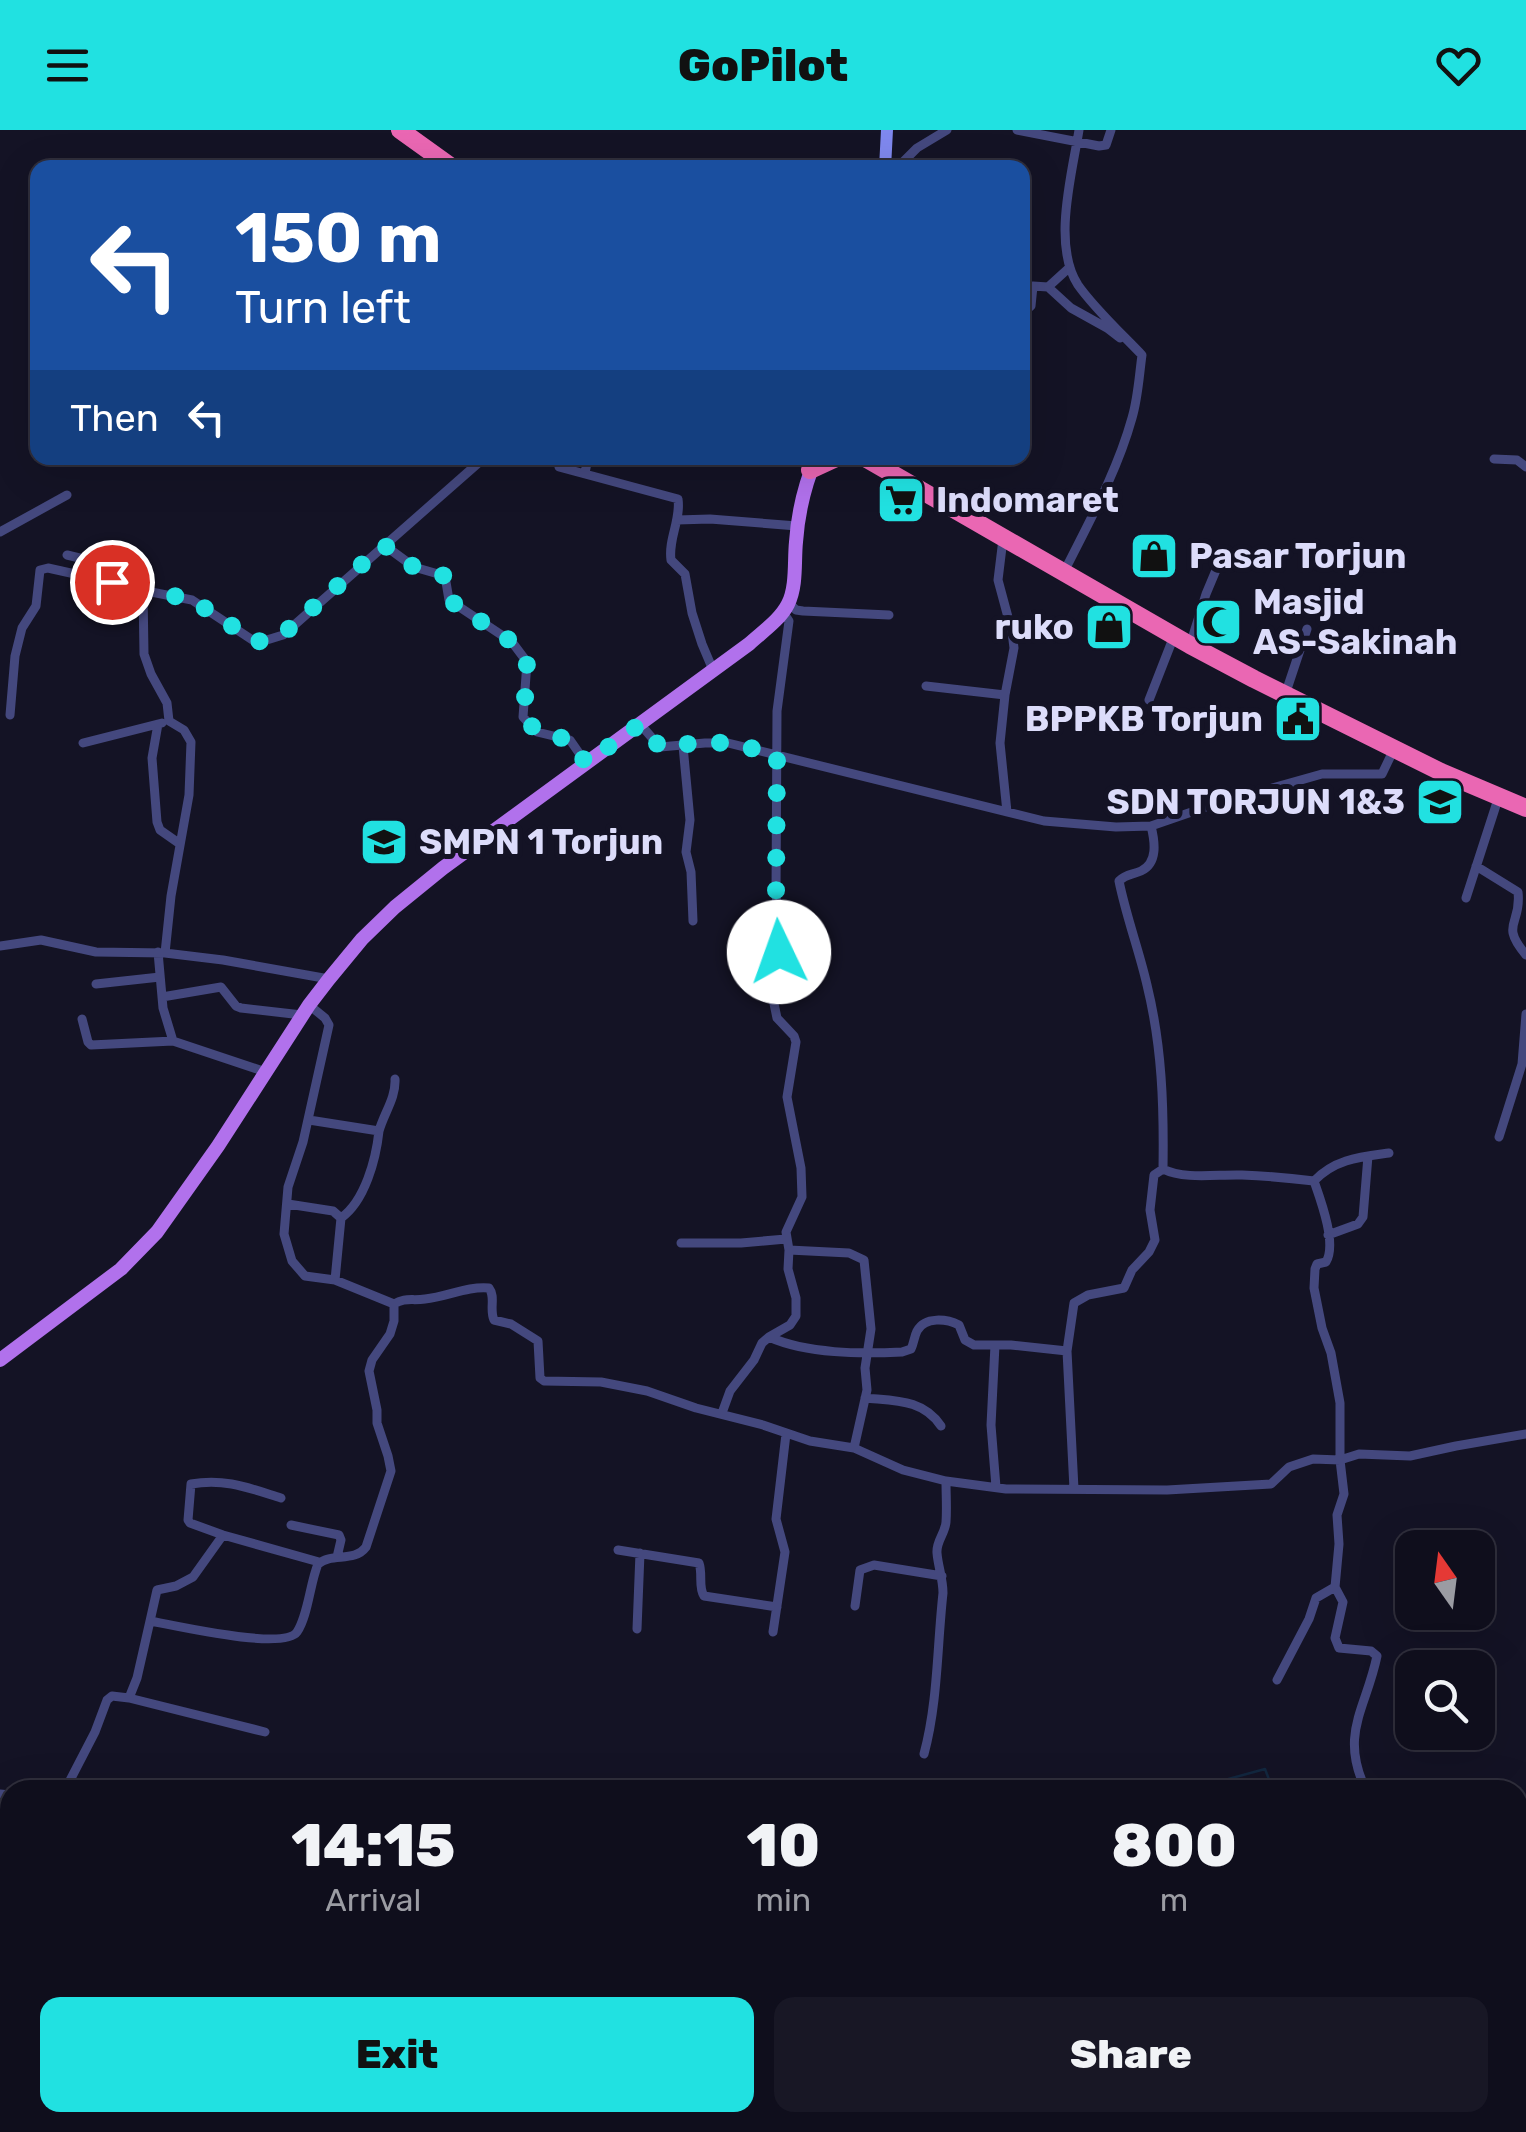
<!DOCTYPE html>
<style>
body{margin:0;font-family:Rubik,sans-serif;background:#181725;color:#f1f3f6;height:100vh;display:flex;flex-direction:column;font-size:38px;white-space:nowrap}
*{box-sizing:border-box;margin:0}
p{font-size:32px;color:#9b9ca3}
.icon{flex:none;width:55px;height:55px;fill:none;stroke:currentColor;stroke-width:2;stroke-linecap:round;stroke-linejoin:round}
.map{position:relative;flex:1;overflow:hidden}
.panel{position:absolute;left:0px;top:1650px;width:1528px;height:352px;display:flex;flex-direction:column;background:#0f0e1c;border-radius:30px 30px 0 0;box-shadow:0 10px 40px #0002,0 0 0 2px #2f2e3b}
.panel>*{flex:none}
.top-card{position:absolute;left:30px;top:30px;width:1000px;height:305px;border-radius:20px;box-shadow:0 10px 40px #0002,0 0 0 2px #2f2e3b;background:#1a4fa0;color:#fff;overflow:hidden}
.needle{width:65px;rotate:346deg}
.fabs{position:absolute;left:1395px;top:1400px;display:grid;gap:20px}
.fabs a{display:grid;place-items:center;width:100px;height:100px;border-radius:20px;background:#0f0e1c;box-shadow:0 10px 40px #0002,0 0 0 2px #2f2e3b;font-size:50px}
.pin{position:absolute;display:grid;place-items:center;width:85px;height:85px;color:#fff;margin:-42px;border:5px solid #fff;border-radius:50%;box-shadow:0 2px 10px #0007}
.me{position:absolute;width:110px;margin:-55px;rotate:357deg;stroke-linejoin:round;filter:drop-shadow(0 0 8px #0008)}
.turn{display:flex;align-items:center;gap:35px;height:210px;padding:0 40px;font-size:45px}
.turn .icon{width:130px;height:130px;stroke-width:2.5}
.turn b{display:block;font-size:70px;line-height:85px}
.then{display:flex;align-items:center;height:95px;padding:0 40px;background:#0003;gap:20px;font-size:38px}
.eta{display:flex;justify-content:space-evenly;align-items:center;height:170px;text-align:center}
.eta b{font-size:60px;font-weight:800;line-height:70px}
.cta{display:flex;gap:20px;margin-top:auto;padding:20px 40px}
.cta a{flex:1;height:115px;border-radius:20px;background:#21e1e1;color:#111;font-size:40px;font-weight:800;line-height:115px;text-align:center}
.cta a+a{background:#181725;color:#f1f3f6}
header{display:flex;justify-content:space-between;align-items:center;height:130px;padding:0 40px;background:#21e1e1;color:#111;font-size:45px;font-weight:800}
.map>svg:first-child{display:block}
</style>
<header><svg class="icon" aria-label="menu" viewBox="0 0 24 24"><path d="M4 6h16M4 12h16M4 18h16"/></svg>GoPilot<svg class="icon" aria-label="heart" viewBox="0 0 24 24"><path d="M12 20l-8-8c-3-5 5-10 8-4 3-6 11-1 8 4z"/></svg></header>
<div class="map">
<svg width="1526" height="2002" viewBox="0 0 1526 2002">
<rect width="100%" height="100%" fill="#141325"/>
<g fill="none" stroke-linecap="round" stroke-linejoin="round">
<!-- stream -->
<path stroke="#12273f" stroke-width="2.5" d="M1077,1660L1094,1652L1152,1654L1178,1660
M1188,1660L1265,1639L1273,1660
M1518,1757L1526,1760
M447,1992L460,2002
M425,2002L433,1992
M661,2002L667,1992"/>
<!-- street -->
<path stroke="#44487e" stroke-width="9" d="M1017,0L1099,16L1106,15L1111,0
M897,38L917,18L947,0
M1070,137L1048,157L1071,178L1107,198L1120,208
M1022,184L1031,176L1033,156L1048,157
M1494,329L1517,330L1526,337
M559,337L678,369C681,390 668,409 671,430L685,444L692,483L702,514L713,540
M585,343L588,328
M677,390L710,389L797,396
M0,402L67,365
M1003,409L998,450L1012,502L1014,518L1005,565L1000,613L1007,682
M384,415L414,437L445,446L449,470L512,512L527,532L523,587L537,602L570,610L586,633
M67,425L92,431L95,449L135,456L143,461L144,524L151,544L167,573L169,591L184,600L191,612L189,665L171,766L165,823
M1064,442C1089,392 1117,342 1132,288C1138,268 1139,247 1142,225C1122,204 1094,178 1078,155C1052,115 1072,44 1079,0
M141,460L192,470L257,513L283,505L484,328
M789,473L796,480L803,481L889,485
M1190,515L1206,464L1219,433
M926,556L1005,565
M1285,565L1307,499
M1149,570L1174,506
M10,585L15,526L22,498L36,476L40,440L48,438L93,448
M158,594L152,628L157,692L160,700L180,714
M640,594L660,617L705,613H728L1044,691L1116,697L1151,696L1209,676L1322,644H1382L1394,619
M83,613L162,593
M683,616L690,690L686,722L691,742L693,791
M1151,696C1155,712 1158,733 1141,741C1132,745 1126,744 1119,751C1126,786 1139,820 1147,855C1162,916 1164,976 1163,1039C1185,1050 1218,1044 1242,1045C1266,1046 1290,1048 1314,1051C1321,1071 1337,1114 1326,1132L1317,1134L1315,1139L1314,1158L1322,1198L1331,1223L1340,1273V1330L1344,1364L1337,1385L1339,1414L1335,1457L1343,1472L1335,1508L1339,1518L1371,1521L1377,1526C1366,1579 1339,1604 1366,1660
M1476,736L1518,762C1522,795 1499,793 1526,825
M1466,768L1499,666
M0,816L41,810L96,822L165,823L223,830L329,849
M158,822L163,878L173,911L266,942
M96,854L160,847
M162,867L221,857L236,876L241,878L302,885
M309,875L325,888L329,895L303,1012L288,1057L284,1104L292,1131L305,1146L335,1150L394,1174C405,1167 412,1171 425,1169C447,1167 467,1156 489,1158C496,1167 489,1179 494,1190L511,1194L538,1211L540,1248L544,1251L601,1252L647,1261L696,1278L763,1295L810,1311L854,1318L903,1340L946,1351L1006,1359L1167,1360L1271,1354L1289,1337L1313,1329L1340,1330L1359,1324L1410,1326L1456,1316L1526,1304
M82,889L88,912L91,915L173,911
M309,990L379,1001C384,983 396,968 395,949
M1499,1007L1522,934L1526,884
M1314,1051C1335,1029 1360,1027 1389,1023
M288,1074L333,1081L341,1088L335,1150
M341,1088C365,1071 376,1029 379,1001
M1328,1105L1358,1094L1363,1087L1368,1026
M681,1113H741L786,1109
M789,1120L849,1123L864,1130L871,1199L865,1238L867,1260L854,1318
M769,1207C808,1224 860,1224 902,1222L911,1219C914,1213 914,1207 917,1201C925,1186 947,1189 959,1195L965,1210L974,1215H1011L1067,1221L1074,1359
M995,1215L991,1295L996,1357
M1067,1221L1074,1173L1088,1165L1124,1158L1132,1140L1149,1122L1155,1110L1150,1080L1154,1045L1163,1039
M865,1268C895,1271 923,1269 941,1296
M722,1283L730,1261L754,1230L762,1213L769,1207L790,1195L796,1186V1168L788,1139L789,1120L786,1102L802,1067L801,1038L787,967L796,912L794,906L777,888L768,845L779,822L781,813L776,765L777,581L789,491L787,488L779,487
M281,1368C249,1358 225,1348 191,1354L188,1390L190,1393L223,1405L319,1432
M291,1395L339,1405L341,1410L337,1427
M618,1420L699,1433C703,1444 698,1457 704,1466L777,1477
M855,1476L860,1440L874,1435L942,1446
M150,1491L157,1460L176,1456L193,1447L223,1405
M637,1499L640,1423
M773,1502L785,1422L776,1389L786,1304
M1277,1550L1309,1489L1316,1468L1335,1457
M129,1568L265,1602
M924,1624C938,1572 937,1517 943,1463C943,1449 938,1436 937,1423C936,1411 945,1404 946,1392C947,1379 946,1365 946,1351
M65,1660L95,1602L107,1570L112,1566L129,1568L137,1548L150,1491C173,1495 284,1521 297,1502C308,1486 310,1453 318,1434C332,1422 354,1433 366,1417L391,1341L388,1326L377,1293V1280L369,1241L372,1230L390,1204L394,1191V1174
M0,1664L10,1665
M0,1740L10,1742
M0,1793L5,1787L10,1773
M315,2002L316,1992
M1334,2002L1333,1997L1336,1992"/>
<!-- secondary -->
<path stroke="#7f88ee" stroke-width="12" d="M885,38L887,0"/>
<!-- primary -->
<path stroke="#b171ec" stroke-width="14" d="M0,1230L121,1139L157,1102L218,1016L309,875L329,849L362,809L395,777L443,738L749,514C762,502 780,490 788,474C797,456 794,431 796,412C798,383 805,354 816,328"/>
<!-- highway -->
<path stroke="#ea67b3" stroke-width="18" d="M400,0L453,38
M865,328L1190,515L1254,549L1441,642L1526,678
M810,340L836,328"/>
</g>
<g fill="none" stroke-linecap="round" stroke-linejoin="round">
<!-- route -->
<path stroke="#21e1e1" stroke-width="18" stroke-dasharray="0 32.4" d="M112,452L192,470L257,512L283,504L384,415L414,437L445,446L449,470L512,512L527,532L524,587L537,602L570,610L586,633L640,594L660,617L706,612L728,613L777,624L776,765L781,813L779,822"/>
</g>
<!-- icons -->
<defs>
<g id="supermarket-square" transform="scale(2.5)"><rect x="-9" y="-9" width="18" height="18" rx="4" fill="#21e1e1" stroke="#141325"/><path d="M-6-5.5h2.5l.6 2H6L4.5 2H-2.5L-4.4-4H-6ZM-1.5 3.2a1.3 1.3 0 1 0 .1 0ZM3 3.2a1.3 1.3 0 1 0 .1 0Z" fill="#111"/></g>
<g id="shop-square" transform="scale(2.5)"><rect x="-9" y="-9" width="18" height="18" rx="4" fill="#21e1e1" stroke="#141325"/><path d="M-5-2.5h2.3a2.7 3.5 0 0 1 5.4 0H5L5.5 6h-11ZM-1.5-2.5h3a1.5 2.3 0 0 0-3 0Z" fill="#111"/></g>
<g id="mosque-square" transform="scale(2.5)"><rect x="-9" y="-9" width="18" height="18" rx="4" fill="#21e1e1" stroke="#141325"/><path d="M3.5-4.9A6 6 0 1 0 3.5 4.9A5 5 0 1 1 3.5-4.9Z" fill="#111"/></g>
<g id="civic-square" transform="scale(2.5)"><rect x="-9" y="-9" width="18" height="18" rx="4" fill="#21e1e1" stroke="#141325"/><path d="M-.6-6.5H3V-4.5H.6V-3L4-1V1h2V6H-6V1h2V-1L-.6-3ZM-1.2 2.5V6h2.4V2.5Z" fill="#111"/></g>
<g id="school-square" transform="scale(2.5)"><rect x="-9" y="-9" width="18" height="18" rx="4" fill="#21e1e1" stroke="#141325"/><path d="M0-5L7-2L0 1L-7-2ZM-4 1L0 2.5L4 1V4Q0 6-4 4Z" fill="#111"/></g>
</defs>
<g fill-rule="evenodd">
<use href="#supermarket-square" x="901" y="370"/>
<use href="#shop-square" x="1154" y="426"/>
<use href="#mosque-square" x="1218" y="492"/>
<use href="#shop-square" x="1109" y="497"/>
<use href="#civic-square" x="1298" y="589"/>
<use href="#school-square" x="1440" y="672"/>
<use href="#school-square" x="384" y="712"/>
</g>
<g text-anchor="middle" stroke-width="10" stroke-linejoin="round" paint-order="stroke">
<!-- poi labels -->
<g font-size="35" font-weight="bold" fill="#dcdcfa" stroke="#141325" text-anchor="start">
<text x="936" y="382">Indomaret</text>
<text x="1189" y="438">Pasar Torjun</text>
<text x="1253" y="484">Masjid<tspan x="1253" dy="40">AS-Sakinah</tspan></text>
<text x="1074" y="509" text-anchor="end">ruko</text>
<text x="1263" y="601" text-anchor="end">BPPKB Torjun</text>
<text x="1405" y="684" text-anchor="end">SDN TORJUN 1&amp;3</text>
<text x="419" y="724">SMPN 1 Torjun</text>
</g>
</g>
</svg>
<div class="fabs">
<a><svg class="needle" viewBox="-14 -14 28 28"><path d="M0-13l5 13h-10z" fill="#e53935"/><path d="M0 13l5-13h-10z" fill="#9b9ca3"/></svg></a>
<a><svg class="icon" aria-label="search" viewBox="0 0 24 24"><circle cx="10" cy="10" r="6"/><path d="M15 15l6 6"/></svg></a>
</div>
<div class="pin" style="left:112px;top:452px;background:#d93025"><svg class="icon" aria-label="arrive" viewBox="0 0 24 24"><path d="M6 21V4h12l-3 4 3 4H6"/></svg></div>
<svg class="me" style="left:779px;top:822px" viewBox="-20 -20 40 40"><circle r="19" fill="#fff"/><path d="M0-13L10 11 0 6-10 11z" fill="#21e1e1"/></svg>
<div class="top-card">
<div class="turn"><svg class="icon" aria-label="left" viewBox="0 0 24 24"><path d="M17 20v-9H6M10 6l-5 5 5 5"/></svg><div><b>150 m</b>Turn left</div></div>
<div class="then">Then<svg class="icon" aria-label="left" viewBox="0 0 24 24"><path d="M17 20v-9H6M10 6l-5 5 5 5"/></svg></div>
</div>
<section class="panel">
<div class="eta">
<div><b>14:15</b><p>Arrival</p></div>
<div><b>10</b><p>min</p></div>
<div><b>800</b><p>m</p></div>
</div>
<div class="cta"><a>Exit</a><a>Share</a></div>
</section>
</div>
